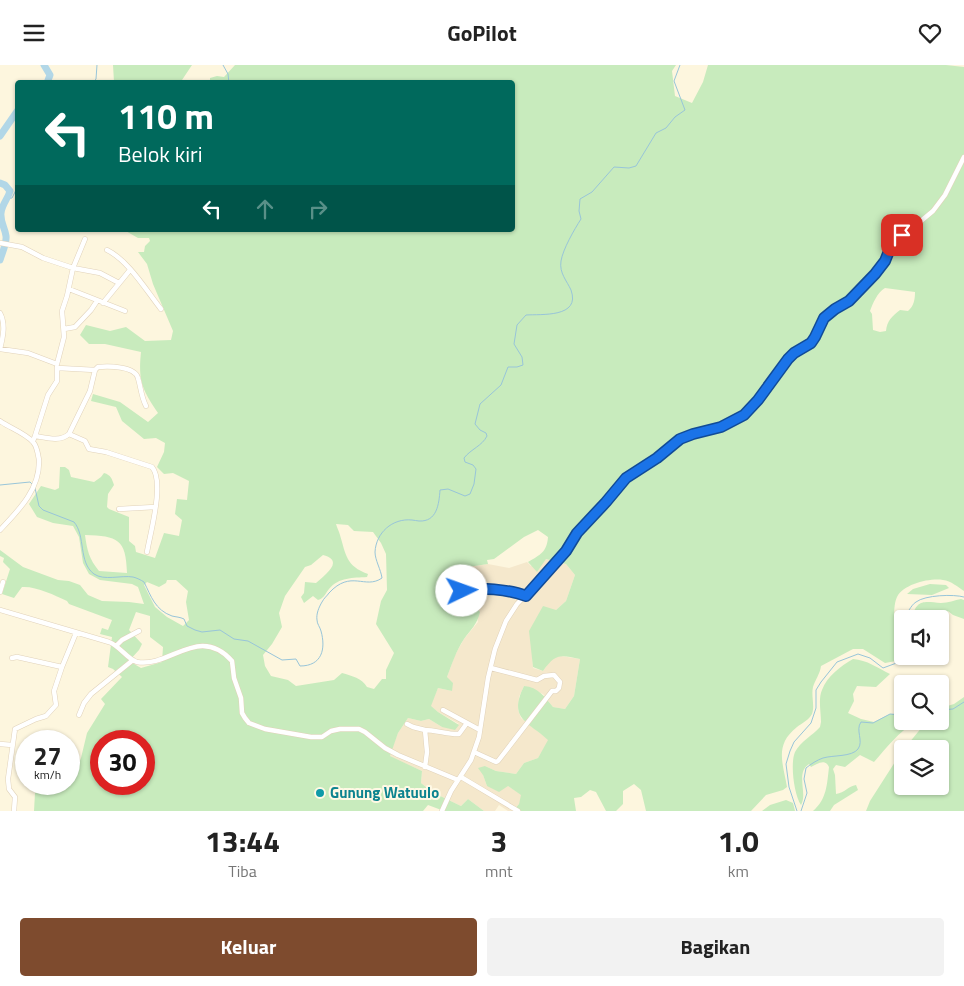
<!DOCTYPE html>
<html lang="id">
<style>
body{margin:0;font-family:"Titillium Web",sans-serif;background:#f2f2f2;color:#222;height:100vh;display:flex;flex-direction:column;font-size:19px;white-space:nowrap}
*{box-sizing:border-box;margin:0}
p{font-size:16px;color:#767676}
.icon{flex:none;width:28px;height:28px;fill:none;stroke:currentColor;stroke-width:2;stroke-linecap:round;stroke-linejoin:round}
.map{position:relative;height:746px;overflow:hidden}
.sheet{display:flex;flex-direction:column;background:#fff;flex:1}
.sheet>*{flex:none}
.top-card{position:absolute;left:15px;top:15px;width:500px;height:152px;border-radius:5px;box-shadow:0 1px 4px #0004;background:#00695c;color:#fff;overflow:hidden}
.controls{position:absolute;left:894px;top:545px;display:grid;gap:10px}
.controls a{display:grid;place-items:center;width:55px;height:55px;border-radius:5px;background:#fff;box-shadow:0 1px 4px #0004;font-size:25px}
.speed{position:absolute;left:15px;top:665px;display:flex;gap:10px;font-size:25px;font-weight:700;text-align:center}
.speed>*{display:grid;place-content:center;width:65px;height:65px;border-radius:50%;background:#fff;box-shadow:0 1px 4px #0004;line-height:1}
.speed small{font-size:12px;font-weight:400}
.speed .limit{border:8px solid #d22;background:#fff;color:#111}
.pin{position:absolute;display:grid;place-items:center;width:42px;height:42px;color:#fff;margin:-21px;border-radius:10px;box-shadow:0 2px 8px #0006}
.me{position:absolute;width:55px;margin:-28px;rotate:87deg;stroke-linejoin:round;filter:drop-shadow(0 0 4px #0008)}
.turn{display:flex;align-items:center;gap:18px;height:105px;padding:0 20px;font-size:22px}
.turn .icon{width:65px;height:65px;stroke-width:2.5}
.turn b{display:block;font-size:35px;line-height:42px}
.lanes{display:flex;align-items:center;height:48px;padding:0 20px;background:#0003;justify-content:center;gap:25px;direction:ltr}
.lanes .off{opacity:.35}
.eta{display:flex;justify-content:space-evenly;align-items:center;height:85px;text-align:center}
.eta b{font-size:30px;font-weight:700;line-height:35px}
.cta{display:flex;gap:10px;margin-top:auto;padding:10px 20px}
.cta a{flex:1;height:58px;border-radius:5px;background:#7e4b2e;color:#fff;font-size:20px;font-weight:700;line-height:58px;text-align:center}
.cta a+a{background:#f2f2f2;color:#222}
header{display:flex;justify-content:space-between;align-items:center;height:65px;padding:0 20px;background:#fff;font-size:22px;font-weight:700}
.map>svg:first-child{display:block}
</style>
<header><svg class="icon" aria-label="menu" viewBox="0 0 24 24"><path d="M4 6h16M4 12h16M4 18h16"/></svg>GoPilot<svg class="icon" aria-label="heart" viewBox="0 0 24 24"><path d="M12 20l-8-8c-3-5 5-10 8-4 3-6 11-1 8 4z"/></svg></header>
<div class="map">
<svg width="964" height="746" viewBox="0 0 964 746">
<rect width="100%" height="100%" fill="#fdf6de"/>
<!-- residential -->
<path fill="#f5e8cc" d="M546,494L566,499L575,510L566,536L556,545L532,586L533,603L543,606L552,593L561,591L580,594L574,631L565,644L553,642L543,629L524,621L519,632L518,645L521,653L549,675L538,693L524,698L516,709L496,706L485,701L483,710L487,721H508L522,730L519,739L513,746H508L499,740L495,746H484L468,734L461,741L432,727L421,718L422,706L389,691L398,668L408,653L421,656L429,654L442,662L459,659L438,647L430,641L438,623L452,626L447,612L455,590L464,574L478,557L476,543L467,548L455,551L445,543L447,505L488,499L509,503L527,497L531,501Z"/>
<!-- green -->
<path fill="#c8ebbd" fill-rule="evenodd" d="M113,0H192L180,18L114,17Z
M235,0H676L672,6L675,31L692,38L703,17L708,0H946L964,2V526C958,522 951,516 943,515C929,513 904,519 897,532C894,538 894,549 894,556L902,563V583L896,596L885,598L863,584H853L821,601C820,609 815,615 813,622C811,631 815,641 812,649C809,655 802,658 797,662C774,680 783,698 787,722L783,725L766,730L751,746H646L641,725L634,719L623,726V739L616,746H606L596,727L590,725L581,732L574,733L576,746H513L519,739L521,730L508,721L499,727L487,721L483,710L478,703L485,701L496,706L516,709L524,698L538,693L548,675C527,656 508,654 524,621C538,622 545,632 553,642L565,644L574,631L580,594C560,590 556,588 543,606L533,602L529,566L543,541L556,545L566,536L575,510L566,499L546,494L537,507L528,497C540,490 547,487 548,472L538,465L524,472L494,494L487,495L488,499L447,505L445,543L455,551L467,548L476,543L480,547C477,560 471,564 464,574C456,586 452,599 447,612L453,618L452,626L438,623L431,641L438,647L459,660L455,665L442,662L429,654L421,656L408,653L398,668L390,691L422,706L421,718L432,727L461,741L468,734L484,746H444L428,740L423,746H34L35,728L39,725V719H69V704H77L81,693L87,668L105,639L101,634L122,612L113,604L108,602L112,572L100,569L102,563L108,565L112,555L69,539L67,536C54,530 36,521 22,522L14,533L2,529L10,504L3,497L4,493L0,491V485L23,502L58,515L69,516L80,520L88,530L102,536L129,537L144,539L138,522L132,519L100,515L89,509L83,498L79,472L73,461L53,458L37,452L29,439L41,421L55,425L59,423L60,402H65L69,405L71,412L94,417L101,412L104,408C111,410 112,414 114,420L108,429L107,442L109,444L129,452V476L135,481L136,487L155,493L164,468L179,471L182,455L175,449L177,434L187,435L189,416L173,408L164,409L157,402L164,387L165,378L156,373L144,374L122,356L116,342L91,336L93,329L120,337L148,357L158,348C142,324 138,316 141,287L105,279H89L80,270L86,260L110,266L126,262L145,276L171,275L173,266L153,219L147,199L138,187H144L145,181L150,176L149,173H138L124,165H512V18L210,17V13L217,11L224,12ZM885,223L915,227C915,234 914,241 908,246L900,245C892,251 887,256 886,266L880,267L873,265L872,249L870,246C873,238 877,228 885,223ZM336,459L348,460L354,466L373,467L381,478L386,489L387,525L381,536L376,559L394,588L386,605V614H382L374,624L367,622C362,613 352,611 342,608L334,615L296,621L288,615L271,611L265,601L263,590L272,579L282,562L279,548L285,531L305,502L311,500L323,490C346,496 323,511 316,518L305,517L304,528L301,532L304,538L313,531L318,535C324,533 325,529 329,524C339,512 353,513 367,512L368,509C346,501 346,490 340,470C339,466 337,463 336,459ZM85,470C118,471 126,474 127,508L99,506C89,494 87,485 85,470ZM167,515H176L188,526L186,537L189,555L183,561L167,552L155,542L144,520L147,517L159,522L166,518ZM136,547L150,551V572L163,582L162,597L141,603L129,596L139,585L142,579L129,565ZM101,676H144V719H101Z
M930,519L946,520L949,523L932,530L907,529L913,524Z
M961,534L964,535V554L953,550L948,546L940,560V554H912C916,533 925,537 941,538C948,538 955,535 961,534Z
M853,594C867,595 878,603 890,609L876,622L857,621L853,629L854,636L848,648L861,654L874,657L890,649H902V656H916C899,667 887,682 874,697L860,690L845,702L836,700L833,704L835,710L836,729C845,728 848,721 856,720L858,725L834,740L830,746H813C827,734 827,719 829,702C825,693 817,699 811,702L809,699C795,708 808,728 801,740C794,730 790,698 795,687C800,677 813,670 820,662L821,657C821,647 818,634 822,625C827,611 841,601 853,594Z
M940,631L942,633L941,643L954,639L964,632V746H866L870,736L902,686V721H940V684H904L927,656H940Z
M786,735L793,738L795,746H762L770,740Z"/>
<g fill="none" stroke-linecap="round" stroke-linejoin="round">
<!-- stream -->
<path stroke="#98c5d9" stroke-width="1" d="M223,0L228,9L229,18
M93,18L96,14L97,0
M5,134L12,133L18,121
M0,420L30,417L33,420
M35,423L39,441L43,445L74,457C86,471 78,497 94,509C104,516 121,510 133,512C137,513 141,515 144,517C151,531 155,545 172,551C176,552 180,552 184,554L187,561L195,565L202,567L220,565L234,574L248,576L282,595L296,594L300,601C322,601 326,584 321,566C320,562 317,559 317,555C316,549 319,542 322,537C324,533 327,531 329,528C351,504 365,525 382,513C381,505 375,495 375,487C376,468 392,453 412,455C414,455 417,456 419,456C437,457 439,439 440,425L448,424L465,431L470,429L474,419L476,404L473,400L465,397L464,393C471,384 482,381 487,371L486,368L480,365L475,359L480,339L501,320L508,302H517L523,300L522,292L514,279L517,260L526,250C541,249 581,253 571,225C567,216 559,208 561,196C563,184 574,165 581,154L579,146L580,134L592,127L614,102L629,103L636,101L656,68L666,63L675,52L685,45L674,16L680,0
M904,554C907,549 911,540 916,537C925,530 954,529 964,532
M940,645L953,644L964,637
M797,746L789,722L786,699L790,686L794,677L811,658L816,643V625L821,617L837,597L858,589L870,593L883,603L902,596L905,591
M801,746L807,728L804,714L806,703C811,699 817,695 823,693C833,690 852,692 858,684C864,676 855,665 861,657L873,658L890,649L902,650"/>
<!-- river -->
<path stroke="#b2d7e7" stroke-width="7" d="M44,0L50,10L47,18
M0,71L18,45
M0,118L5,120L10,126C8,134 2,139 1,148C0,157 5,163 6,171C7,178 2,188 0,195"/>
<!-- minor casing -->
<g stroke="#e1d2ba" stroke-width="5.5">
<path id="minor" d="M85,174L73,203L100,208L119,218
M0,178L22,182L43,193L73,203L67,231L62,246L64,272L57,299L28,288L0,284
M107,185C128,195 146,225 161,244
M69,224L125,246
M103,238L130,205
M0,248C6,259 3,272 0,284
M64,264L75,262L91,245L97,236
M58,303L95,305L98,302C108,301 135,301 138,313C141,323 141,331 146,341
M0,356C10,363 25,368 33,377C37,381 38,389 39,395C40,424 19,445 0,465
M69,369L90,326L95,305
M35,371L48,330L57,316V302
M33,376L35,371C47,373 60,377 69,369L85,376L89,384L106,387L152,402C165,417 150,469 147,487
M119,444L155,442
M0,527L3,517
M461,532L463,525C483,523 507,523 526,531
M0,545L109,577C120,581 128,595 137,597C170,603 199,559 232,596L234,613L241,633L242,648L245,653L249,658L265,664L311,672H322L331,666L340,664H359L365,667L385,683L398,690L458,715
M117,580L122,575L139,566
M12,593L17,592L62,602
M443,645L480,665
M79,650L84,638L91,629L133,595
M407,659L413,662L425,665L427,687L425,702
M425,665C435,665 451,670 459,669L467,658
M0,679L12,680
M474,687L496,697L498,696L552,626H556L559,623L560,617L554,610L544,611L537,615L491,603
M461,712L518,746
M14,746L15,732L9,724L8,714L15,664L36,654L46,651L56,640L54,626L62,602L76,568
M442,746L451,726L471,695L479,672L488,613L495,584L506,556L517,539L567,487L577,468L606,437L628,411L657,393L680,374L693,369L721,362L745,350L758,335L788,294L794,288L811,278L815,273L824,253L835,244L849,236L875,209L885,197L891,181L933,146L945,130L964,92"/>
</g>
<!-- minor -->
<use href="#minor" stroke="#fff" stroke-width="4.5"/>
</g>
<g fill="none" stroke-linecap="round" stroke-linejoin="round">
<!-- route casing -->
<g stroke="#114b97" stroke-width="12">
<path id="route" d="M462,526C477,521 511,525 526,531L566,486L577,468L606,437L626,413L657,393L680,374L693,369L721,362L744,350L758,335L788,294L794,288L811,278L815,272L824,253L835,244L849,236L875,209L885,196L891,181L902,170"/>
</g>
<!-- route -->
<use href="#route" stroke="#1a73e8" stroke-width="9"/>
</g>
<!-- markers -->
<circle fill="#0f9aa8" stroke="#fff9e5" stroke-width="2" cx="320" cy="728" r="5"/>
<g text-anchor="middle" stroke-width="4" stroke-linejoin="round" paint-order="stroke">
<!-- culture labels -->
<g font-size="15" font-weight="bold" fill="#0d838f" stroke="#fff9e5" text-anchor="start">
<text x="330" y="733">Gunung Watuulo</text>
</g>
</g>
</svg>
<div class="controls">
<a><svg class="icon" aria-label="sound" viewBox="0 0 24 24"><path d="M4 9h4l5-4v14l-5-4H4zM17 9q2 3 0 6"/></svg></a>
<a><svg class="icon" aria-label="search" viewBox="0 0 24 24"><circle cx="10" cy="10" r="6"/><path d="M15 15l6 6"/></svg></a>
<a><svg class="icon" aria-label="layers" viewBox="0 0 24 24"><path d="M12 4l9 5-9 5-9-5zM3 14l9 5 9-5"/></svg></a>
</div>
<div class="speed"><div>27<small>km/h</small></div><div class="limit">30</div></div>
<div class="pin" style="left:902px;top:170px;background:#d93025"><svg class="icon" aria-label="arrive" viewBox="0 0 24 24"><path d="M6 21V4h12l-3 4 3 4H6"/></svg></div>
<svg class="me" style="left:462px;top:526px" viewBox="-20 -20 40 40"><circle r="19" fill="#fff"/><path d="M0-13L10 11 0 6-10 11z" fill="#1a73e8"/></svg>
<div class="top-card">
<div class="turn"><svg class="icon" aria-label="left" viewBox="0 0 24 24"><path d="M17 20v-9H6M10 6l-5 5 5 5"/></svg><div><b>110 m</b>Belok kiri</div></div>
<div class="lanes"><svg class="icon" aria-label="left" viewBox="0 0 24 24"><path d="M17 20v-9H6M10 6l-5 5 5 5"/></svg><svg class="icon off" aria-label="ahead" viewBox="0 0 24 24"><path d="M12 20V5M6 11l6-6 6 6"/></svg><svg class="icon off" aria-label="right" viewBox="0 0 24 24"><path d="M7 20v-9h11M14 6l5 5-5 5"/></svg></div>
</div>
</div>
<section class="sheet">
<div class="eta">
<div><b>13:44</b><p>Tiba</p></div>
<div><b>3</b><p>mnt</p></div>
<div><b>1.0</b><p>km</p></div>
</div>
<div class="cta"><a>Keluar</a><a>Bagikan</a></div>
</section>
